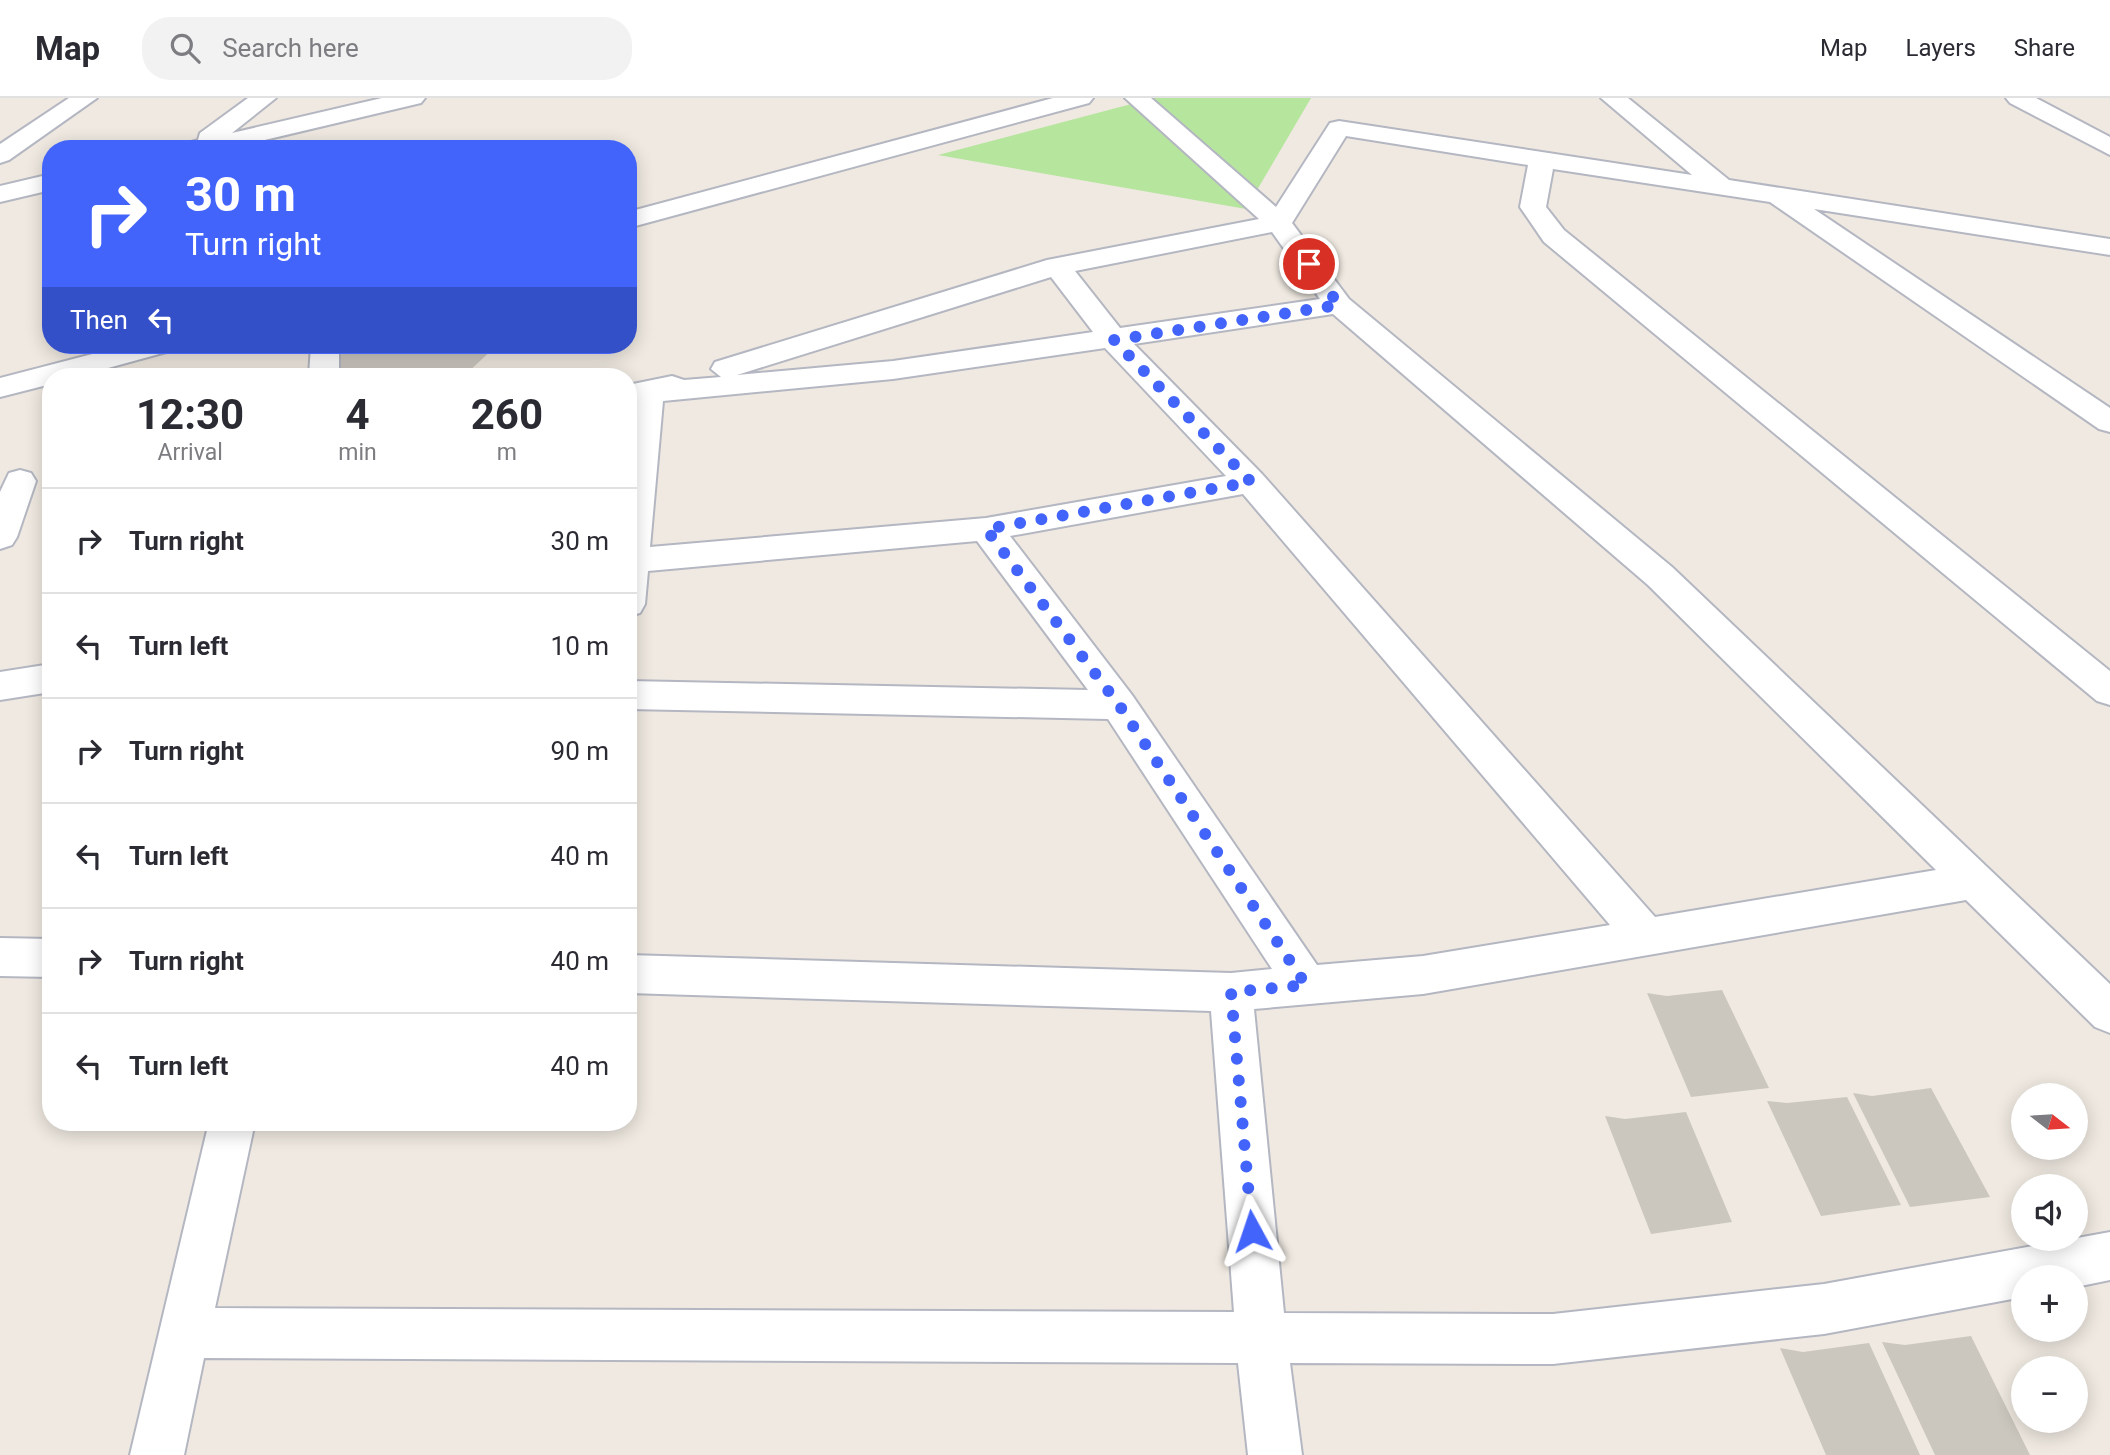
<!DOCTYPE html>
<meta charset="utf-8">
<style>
body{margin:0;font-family:Roboto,sans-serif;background:#f2f2f3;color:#2b2b33;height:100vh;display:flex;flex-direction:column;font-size:26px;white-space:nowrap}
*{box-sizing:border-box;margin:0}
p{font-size:23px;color:#7c7c81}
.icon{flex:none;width:38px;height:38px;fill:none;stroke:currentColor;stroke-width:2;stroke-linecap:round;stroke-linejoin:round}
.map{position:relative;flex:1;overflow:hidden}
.sheet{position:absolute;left:42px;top:270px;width:595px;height:763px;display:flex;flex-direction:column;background:#fff;border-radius:28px;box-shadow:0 4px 18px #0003}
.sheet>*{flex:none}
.top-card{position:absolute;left:42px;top:42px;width:595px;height:214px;border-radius:28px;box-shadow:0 4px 18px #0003;background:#4264fb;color:#fff;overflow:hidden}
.needle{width:46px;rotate:107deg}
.fabs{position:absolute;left:2011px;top:985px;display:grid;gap:14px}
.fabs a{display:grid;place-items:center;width:77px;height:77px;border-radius:50%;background:#fff;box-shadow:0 4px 18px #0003;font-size:35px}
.pin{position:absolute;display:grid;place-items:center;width:60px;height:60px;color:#fff;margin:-30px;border:4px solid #fff;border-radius:50%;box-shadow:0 2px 7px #0007}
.me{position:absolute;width:77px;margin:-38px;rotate:355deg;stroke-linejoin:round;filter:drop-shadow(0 0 5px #0008)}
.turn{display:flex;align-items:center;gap:24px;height:147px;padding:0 28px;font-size:32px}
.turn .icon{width:91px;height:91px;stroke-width:2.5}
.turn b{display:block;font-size:49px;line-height:60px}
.then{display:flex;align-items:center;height:66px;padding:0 28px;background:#0003;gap:14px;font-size:26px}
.eta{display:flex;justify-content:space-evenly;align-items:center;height:119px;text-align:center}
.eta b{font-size:42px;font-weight:700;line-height:49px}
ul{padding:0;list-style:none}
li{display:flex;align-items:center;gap:21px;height:105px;padding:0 28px;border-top:2px solid #e1e1e2}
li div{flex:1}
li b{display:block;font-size:26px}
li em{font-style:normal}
header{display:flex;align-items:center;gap:42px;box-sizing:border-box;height:98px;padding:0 35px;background:#fff;border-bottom:2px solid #e1e1e2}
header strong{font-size:33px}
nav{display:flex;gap:38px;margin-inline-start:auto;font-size:24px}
.search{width:490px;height:63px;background:#f2f2f3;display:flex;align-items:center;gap:18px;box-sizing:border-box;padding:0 24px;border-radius:28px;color:#7c7c81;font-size:26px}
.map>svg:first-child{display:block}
</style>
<header>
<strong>Map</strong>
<div class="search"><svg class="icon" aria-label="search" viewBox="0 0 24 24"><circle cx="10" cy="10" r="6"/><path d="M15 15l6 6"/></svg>Search here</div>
<nav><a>Map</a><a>Layers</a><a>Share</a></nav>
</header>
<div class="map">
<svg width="2110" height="1357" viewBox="0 0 2110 1357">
<rect width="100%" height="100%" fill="#efe9e1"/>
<!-- green -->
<path fill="#b6e59e" d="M1154,0H1311L1246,111L938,57Z"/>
<!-- building -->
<path fill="#cbc7bf" d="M337,247H497L464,278H339Z
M1722,892L1769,990L1691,999L1647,895L1667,898Z
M1931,990L1990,1099L1910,1109L1853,995L1872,998Z
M1847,999L1901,1107L1821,1118L1767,1003L1787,1005Z
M1686,1014L1732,1124L1651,1136L1605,1018L1625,1021Z
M1971,1238L2030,1357H1935L1882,1244L1905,1247Z
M1869,1245L1920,1357H1826L1780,1250L1803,1254Z"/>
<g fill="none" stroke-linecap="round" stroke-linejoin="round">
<!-- minor casing -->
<g stroke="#b4b7c1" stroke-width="4">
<path id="minor" d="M69,0H97L9,62L0,65V46Z
M248,0H276L232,35L382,0H425L421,5L227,51H182L185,46L198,42L200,35Z
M1053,0H1093L1089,5L628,130V114Z
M1125,0H1151L1276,109L1330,25L1339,23L1692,77L1601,0H1628L1729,82L2110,141V157L1814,111L2110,310V334L2099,331L1770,104L1553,71L1546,109L1564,132L2110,573V607L2097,603L1544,144L1520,109L1528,67L1346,38L1292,125L1349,201L1672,469L2110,886V935L2095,929L1966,802L1423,896L1254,911L1284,1215L1553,1216L1824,1186L2110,1134V1182L2076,1189V1180H2023V1199L1824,1236L1553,1266L1290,1265L1302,1357H1248L1238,1265L204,1260L184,1357H130L209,1024H255L215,1210L1234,1214L1211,913L628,895V857L1231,875L1272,871L1108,621L628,611V583L1088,592L977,443L648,473L645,506L640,515L628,518V345L633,306L628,307V287L672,278L684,282L721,279L711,271L715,264L1047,162L1259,121ZM1272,134L1320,201L1120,230L1075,173ZM1051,179L1093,234L893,263L737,277ZM1333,216L1648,487L1936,772L1655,819L1262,376L1134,246ZM1105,250L1226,378L986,420L650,449L663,303L893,281ZM1243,396L1610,827L1423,858L1317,867L1132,597L1010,438Z
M2006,0H2036L2110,39V57L2010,5Z
M51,76V92L0,104V88Z
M127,247H175L170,253L79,278H51V286L0,299V280Z
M311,247H339V278H309Z
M20,372L31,375L36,383L17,439L12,447L0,451V394L9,375Z
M51,566V594L0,602V574Z
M0,840L51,841V879L0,878Z"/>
</g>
<!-- minor -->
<use href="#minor" fill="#fff" fill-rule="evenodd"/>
</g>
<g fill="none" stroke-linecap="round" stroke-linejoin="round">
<!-- route -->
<path stroke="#4264fb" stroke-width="12" stroke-dasharray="0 21.6" d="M1252,1133L1231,894L1306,887L1119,607L986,431L1251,384L1114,242L1339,207L1309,166"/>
</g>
</svg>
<div class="fabs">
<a><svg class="needle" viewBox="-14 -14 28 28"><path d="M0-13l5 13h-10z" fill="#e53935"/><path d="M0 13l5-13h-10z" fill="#7c7c81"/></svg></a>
<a><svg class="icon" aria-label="sound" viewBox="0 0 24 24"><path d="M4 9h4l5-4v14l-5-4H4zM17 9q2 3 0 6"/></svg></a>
<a>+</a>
<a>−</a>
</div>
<div class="pin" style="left:1309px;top:166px;background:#d93025"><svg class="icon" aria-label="arrive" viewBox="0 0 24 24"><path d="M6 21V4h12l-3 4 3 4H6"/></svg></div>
<svg class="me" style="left:1252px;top:1133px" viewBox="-20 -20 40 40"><path d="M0-17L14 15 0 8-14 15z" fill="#4264fb" stroke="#fff" stroke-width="4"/></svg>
<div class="top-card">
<div class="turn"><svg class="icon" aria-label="right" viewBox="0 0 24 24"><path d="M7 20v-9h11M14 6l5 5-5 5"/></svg><div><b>30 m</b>Turn right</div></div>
<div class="then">Then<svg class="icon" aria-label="left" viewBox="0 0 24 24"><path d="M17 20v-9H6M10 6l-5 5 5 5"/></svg></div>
</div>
<section class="sheet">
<div class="eta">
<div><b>12:30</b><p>Arrival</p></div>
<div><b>4</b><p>min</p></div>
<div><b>260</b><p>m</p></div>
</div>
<ul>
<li><svg class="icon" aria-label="right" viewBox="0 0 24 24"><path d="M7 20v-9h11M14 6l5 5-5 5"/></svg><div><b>Turn right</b></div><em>30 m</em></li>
<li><svg class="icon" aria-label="left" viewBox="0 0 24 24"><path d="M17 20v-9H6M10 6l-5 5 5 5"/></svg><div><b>Turn left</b></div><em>10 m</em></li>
<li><svg class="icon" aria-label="right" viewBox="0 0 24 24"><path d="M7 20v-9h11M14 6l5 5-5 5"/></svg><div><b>Turn right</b></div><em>90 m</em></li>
<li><svg class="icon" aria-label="left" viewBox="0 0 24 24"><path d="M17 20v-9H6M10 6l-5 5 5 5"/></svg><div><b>Turn left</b></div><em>40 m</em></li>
<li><svg class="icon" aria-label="right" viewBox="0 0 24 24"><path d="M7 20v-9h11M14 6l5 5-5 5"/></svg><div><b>Turn right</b></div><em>40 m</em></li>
<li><svg class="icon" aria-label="left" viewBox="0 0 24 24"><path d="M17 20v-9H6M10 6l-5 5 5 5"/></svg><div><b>Turn left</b></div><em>40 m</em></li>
</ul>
</section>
</div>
